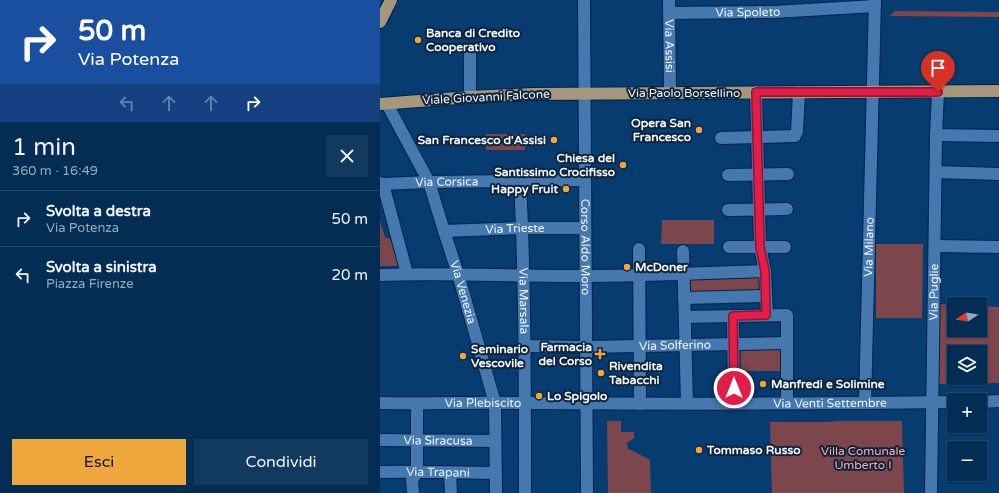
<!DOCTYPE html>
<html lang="it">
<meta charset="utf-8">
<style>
body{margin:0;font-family:"Varela Round",sans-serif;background:#12395e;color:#f1f3f6;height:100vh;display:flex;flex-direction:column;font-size:15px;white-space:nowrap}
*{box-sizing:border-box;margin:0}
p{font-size:13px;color:#97a8b8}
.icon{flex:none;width:22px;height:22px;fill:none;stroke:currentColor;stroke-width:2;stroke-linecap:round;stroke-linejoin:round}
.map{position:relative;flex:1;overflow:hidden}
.panel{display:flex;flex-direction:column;background:#042d54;width:380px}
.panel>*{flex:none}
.hud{background:#1a4fa0;color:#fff;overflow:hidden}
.needle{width:26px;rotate:258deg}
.controls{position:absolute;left:567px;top:297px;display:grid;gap:8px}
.controls a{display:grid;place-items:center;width:40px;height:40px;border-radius:0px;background:#042d54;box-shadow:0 1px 3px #0004,0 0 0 1px #25496b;font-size:20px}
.pin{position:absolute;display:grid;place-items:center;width:34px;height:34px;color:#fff;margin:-41px -17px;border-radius:50% 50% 50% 0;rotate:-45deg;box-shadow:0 0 4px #0007}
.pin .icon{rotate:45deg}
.me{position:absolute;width:44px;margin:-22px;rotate:0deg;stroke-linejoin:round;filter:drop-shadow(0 0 3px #0008)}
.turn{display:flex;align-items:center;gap:14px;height:84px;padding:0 12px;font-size:18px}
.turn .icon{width:52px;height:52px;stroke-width:2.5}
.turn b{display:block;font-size:28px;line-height:34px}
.lanes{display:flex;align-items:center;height:38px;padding:0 12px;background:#0003;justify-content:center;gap:20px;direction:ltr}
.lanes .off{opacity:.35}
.round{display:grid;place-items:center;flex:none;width:42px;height:42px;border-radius:0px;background:#12395e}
.headline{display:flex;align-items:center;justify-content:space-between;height:68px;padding:0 12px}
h1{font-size:24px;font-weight:600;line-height:30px}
.primary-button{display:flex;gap:8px;margin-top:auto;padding:8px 12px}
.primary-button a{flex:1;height:46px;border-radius:0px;background:#eea73d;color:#111;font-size:16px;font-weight:600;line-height:46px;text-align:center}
.primary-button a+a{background:#12395e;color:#f1f3f6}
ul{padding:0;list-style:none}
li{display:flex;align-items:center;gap:12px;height:56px;padding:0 12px;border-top:1px solid #25496b}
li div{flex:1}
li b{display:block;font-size:15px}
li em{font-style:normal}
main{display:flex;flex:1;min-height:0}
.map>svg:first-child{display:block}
</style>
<main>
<section class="panel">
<div class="hud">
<div class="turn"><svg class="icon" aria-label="right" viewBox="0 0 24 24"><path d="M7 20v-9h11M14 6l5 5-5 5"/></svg><div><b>50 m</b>Via Potenza</div></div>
<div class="lanes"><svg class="icon off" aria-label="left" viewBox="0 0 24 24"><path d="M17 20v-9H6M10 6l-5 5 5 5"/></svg><svg class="icon off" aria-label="ahead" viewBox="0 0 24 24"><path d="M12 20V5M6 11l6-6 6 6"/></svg><svg class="icon off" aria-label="ahead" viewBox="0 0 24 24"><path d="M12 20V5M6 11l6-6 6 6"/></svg><svg class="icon" aria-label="right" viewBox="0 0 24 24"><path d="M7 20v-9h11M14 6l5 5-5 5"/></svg></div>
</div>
<div class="headline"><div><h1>1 min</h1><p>360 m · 16:49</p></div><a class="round"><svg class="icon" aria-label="close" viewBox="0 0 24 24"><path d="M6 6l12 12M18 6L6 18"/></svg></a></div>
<ul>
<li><svg class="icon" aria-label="right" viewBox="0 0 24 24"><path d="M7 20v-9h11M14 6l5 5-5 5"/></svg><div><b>Svolta a destra</b><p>Via Potenza</p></div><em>50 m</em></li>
<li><svg class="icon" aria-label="left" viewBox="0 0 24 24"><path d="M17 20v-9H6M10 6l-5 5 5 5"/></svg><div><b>Svolta a sinistra</b><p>Piazza Firenze</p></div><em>20 m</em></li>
</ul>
<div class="primary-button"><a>Esci</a><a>Condividi</a></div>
</section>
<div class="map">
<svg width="619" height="493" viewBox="0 0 619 493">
<rect width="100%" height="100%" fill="#063c70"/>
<!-- green -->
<path fill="#7d454c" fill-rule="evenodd" d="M515,11L619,12V17L510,16Z
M106,134H145V150H106Z
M282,220H334V244H281Z
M0,221L5,237L10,239L21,266H0Z
M496,244H543L542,318H496Z
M380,274L381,292L310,295L309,277Z
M560,304L574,305V330H600V306L619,307V383L558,384ZM574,352H600V378H574Z
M360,347H404L405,371H361Z
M227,421H241V432H254V438L247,443L248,449L253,451L270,460L271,493H228Z
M456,421H522L524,493H392L390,422H450Z"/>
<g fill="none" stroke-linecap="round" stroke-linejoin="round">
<!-- minor casing -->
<g stroke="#002249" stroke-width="14">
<g id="minor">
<path id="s1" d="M204,0L207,493"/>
<path id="s2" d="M289,0L290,93"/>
<path id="s3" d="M290,13L394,12L495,6"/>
<path d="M376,92L380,247L385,271L387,315"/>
<path d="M90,97V51"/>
<path id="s4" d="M7,104L49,182L64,231L78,274L115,403L116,493"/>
<path d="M417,132L419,92"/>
<path d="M556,135L619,136"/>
<path d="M341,138L415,136"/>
<path d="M556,172L619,174"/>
<path d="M348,175L408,174"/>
<path id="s5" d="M140,180C145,284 145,389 145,493"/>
<path id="s6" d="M0,183L3,184L49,182L205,180"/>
<path d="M3,184L27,274"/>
<path d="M348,210L407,209"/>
<path id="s7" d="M64,231L142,228H205"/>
<path d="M555,246L619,247"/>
<path d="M349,247H405"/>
<path d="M259,249L260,404"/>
<path d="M303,251L307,403"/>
<path d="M0,275C69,272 138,277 206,276C266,276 326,273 385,271"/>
<path d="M304,298L386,296"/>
<path d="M353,316L354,403"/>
<path d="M305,317L407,315V403"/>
<path id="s8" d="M144,346L206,347L407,343"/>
<path d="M600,402L619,401"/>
<path id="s9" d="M0,403C45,404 91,402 136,403C282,404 428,404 574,402"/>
<path id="s10" d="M485,403L495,0"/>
<path id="s11" d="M0,440L115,441"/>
<path id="s12" d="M0,472C39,471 77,473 116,473"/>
<path d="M70,473L71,493"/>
<path d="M33,493L32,480L37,472V404"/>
<path id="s13" d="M551,493L556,135L558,92"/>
</g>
</g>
<!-- major casing -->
<g stroke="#002249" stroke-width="14">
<path id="major" d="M0,22L11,0
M0,104L90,97L153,94L619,91"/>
</g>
<!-- minor -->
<use href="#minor" stroke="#4678b0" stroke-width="12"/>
<!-- major -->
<use href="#major" stroke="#a6967c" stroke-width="12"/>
</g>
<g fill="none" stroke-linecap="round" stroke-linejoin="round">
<!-- route casing -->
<g stroke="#92132f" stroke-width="10">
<path id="route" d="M354,388L353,316L386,315L385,271L380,247L376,92H558"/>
</g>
<!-- route -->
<use href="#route" stroke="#e11d48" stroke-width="7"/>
</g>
<!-- markers -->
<g fill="#eea73d" stroke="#0f233b" stroke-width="1.5">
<circle cx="38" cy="40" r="4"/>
<circle cx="319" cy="130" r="4"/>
<circle cx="174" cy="140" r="4"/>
<circle cx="243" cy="165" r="4"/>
<circle cx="186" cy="189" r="4"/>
<circle cx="247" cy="267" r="4"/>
<path d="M218 348h4v4h4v4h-4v4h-4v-4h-4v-4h4z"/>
<circle cx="83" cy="356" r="4"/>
<circle cx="221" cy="373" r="4"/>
<circle cx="383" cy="384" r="4"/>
<circle cx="159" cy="396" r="4"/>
<circle cx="319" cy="450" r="4"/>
</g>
<g text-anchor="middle" stroke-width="4" stroke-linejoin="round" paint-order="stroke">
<!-- street labels -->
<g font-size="12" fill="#f0f5fc" stroke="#0f233b">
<text dy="4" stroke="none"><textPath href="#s3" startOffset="78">Via Spoleto</textPath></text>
<text dy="4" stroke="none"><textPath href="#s2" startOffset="46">Via Assisi</textPath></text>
<text x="304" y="97">Via Paolo Borsellino</text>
<text transform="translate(106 97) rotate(-3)" y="4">Viale Giovanni Falcone</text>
<text dy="4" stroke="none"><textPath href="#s6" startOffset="67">Via Corsica</textPath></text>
<text dy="4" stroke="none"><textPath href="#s7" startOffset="71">Via Trieste</textPath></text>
<text dy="4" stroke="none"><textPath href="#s1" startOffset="247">Corso Aldo Moro</textPath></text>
<text dy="4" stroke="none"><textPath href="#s10" startOffset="156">Via Milano</textPath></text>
<text dy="4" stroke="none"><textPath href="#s13" startOffset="201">Via Puglie</textPath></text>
<text dy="4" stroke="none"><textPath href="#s4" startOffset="204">Via Venezia</textPath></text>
<text dy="4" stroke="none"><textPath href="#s5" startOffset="121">Via Marsala</textPath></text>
<text dy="4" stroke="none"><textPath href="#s8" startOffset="151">Via Solferino</textPath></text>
<text dy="4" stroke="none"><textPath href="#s9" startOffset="103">Via Plebiscito</textPath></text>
<text dy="4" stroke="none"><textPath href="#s9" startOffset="450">Via Venti Settembre</textPath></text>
<text dy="4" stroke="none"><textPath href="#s11" startOffset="58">Via Siracusa</textPath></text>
<text dy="4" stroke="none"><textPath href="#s12" startOffset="58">Via Trapani</textPath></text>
</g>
<!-- poi labels -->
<g font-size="12" font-weight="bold" fill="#f0f5fc" stroke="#0f233b" text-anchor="start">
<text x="46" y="37">Banca di Credito<tspan x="46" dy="14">Cooperativo</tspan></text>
<text x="311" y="127" text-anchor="end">Opera San<tspan x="311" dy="14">Francesco</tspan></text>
<text x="166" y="144" text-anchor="end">San Francesco d'Assisi</text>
<text x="235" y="162" text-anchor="end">Chiesa del<tspan x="235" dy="14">Santissimo Crocifisso</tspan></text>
<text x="178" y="193" text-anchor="end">Happy Fruit</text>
<text x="255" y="271">McDoner</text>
<text x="212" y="351" text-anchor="end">Farmacia<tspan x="212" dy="14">del Corso</tspan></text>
<text x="91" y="353">Seminario<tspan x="91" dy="14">Vescovile</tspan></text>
<text x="229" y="370">Rivendita<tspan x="229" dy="14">Tabacchi</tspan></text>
<text x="391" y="388">Manfredi e Solimine</text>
<text x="167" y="400">Lo Spigolo</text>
<text x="327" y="454">Tommaso Russo</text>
</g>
<!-- park labels -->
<g font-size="12" fill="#f3adb3" stroke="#0f233b">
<text x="483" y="455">Villa Comunale<tspan x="483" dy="14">Umberto I</tspan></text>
</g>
</g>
</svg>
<div class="controls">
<a><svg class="needle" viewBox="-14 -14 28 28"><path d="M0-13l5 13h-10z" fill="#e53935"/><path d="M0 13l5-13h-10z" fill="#97a8b8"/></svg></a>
<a><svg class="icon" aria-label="layers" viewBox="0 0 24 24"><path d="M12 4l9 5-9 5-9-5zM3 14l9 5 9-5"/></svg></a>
<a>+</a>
<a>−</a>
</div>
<div class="pin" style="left:558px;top:92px;background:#d93025"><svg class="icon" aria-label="arrive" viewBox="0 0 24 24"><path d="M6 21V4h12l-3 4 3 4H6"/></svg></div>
<svg class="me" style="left:354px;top:388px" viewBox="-20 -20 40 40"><circle r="17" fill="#e11d48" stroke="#fff" stroke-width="3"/><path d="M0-11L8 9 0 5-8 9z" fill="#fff"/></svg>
</div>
</main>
